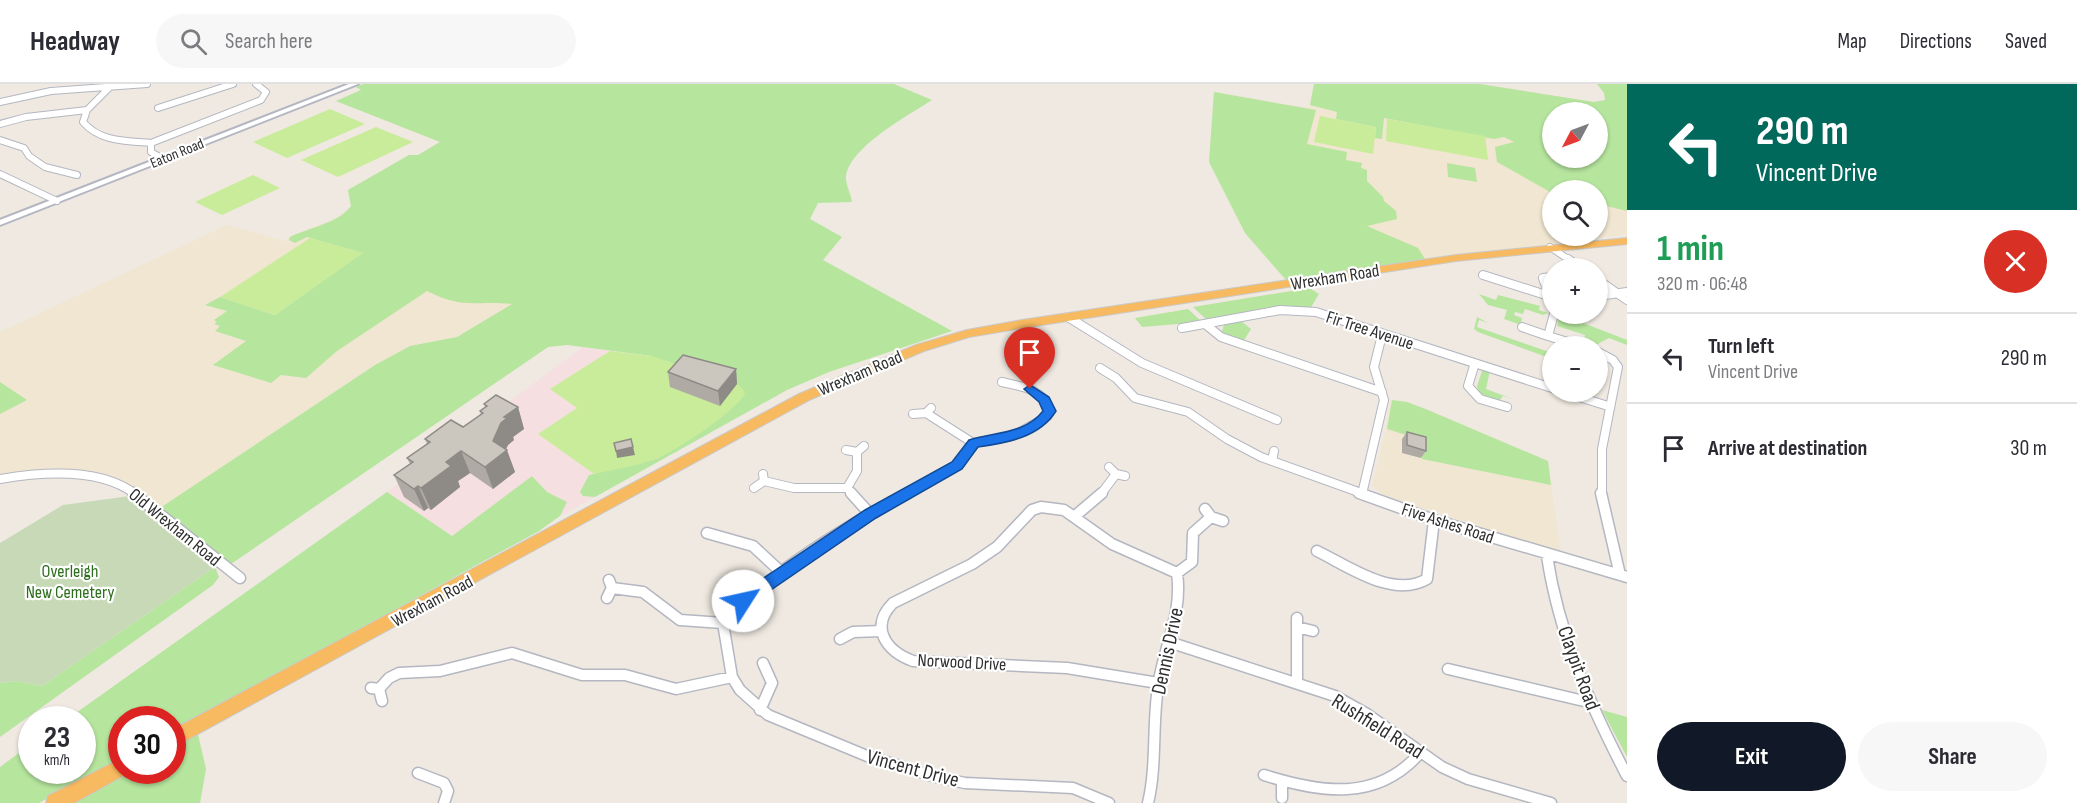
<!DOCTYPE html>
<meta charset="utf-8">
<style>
body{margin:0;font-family:"Sofia Sans Condensed",sans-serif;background:#f7f7f7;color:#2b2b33;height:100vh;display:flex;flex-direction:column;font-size:22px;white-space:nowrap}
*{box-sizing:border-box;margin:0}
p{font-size:20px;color:#7c7c81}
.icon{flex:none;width:33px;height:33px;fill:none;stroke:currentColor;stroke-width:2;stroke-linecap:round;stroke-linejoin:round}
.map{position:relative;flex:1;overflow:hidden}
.sheet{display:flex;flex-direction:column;background:#fff;width:450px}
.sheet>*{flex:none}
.hud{background:#00695c;color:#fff;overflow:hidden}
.needle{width:39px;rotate:229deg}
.fabs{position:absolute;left:1542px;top:18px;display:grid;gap:12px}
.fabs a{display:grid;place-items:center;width:66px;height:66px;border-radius:50%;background:#fff;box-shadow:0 2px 4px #0004;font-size:30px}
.speed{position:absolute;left:18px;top:622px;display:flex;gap:12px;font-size:30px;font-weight:700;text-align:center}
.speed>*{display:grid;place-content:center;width:78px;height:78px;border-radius:50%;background:#fff;box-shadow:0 2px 4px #0004;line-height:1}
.speed small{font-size:15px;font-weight:400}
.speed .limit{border:9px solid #d22;background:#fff;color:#111}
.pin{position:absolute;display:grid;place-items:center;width:51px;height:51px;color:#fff;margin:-62px -26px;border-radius:50% 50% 50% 0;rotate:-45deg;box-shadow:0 0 6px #0007}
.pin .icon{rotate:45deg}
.me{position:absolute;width:66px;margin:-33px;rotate:55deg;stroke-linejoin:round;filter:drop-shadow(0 0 4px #0008)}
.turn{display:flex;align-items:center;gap:21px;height:126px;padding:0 30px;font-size:27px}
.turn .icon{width:78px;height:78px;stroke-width:2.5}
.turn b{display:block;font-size:42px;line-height:51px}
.round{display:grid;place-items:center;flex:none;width:63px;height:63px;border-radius:32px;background:#f7f7f7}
.overview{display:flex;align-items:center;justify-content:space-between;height:102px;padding:0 30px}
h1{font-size:36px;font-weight:700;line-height:45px;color:#1e9e55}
.cta{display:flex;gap:12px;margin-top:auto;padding:12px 30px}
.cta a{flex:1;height:69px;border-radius:36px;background:#111827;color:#fff;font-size:24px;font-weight:700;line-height:69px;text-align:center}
.cta a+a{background:#f7f7f7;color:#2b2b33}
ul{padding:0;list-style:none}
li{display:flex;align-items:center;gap:18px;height:90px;padding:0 30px;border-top:2px solid #e1e1e2}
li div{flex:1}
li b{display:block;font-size:22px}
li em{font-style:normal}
header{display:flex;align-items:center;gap:36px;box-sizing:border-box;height:84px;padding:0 30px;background:#fff;border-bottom:2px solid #e1e1e2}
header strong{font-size:28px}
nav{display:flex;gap:33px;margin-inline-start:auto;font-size:21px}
.search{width:420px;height:54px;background:#f7f7f7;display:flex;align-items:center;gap:15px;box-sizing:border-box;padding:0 21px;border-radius:33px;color:#7c7c81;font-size:22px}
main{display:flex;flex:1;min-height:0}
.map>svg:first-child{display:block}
</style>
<header>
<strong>Headway</strong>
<div class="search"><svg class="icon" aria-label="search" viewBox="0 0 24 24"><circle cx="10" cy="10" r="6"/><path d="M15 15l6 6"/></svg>Search here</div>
<nav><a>Map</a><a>Directions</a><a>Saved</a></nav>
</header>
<main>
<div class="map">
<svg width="1627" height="719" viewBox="0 0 1627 719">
<rect width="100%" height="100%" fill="#efe9e1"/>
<!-- education -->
<path fill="#f0e6d1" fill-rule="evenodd" d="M374,0L482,37L513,220L457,253L410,262L375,281L157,426L135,407L74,387L50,386L0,392V248L227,141L292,159L288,156L289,153L336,134L348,126L351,122L348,106L409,71H418L440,58L336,17Z
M1314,0H1480L1594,18L1627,43V150L1286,196L1245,149L1209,78L1214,8L1309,24ZM1552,28H1598V74H1552ZM1552,106H1598V152H1552Z
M1390,316L1407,318L1428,326L1548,377L1561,470L1384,411L1372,402L1386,345Z"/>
<!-- medical -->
<path fill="#f5dfe0" d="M583,263L610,267L550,305L577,324L538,350L594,390L589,391L583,412L595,413L560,432L566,418L547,408L532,392L452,452L387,408Z"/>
<!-- green -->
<path fill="#b6e59e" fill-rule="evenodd" d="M363,0H894L932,16C909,31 844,66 846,96C847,103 851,111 852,118L818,119L810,135L842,153L823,176L952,247L829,288L787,306L595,413L583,412L580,408L589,391L659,374L652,272L567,261L548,263L231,480L157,426L375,281L410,262L457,253L512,220C476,216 464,226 427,207L337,267L306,294L281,291L271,299L213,281L246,257L215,247L220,242L214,240L217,238L214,236L227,227L205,221L220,213L275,231L362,169L307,153L295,159L289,156L290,153C308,144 339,139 351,122L348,106L409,71H418L440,58L336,17L361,6L356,3Z
M1314,0H1480L1594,18L1605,16L1604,9L1597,0H1627V127L1598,120V106L1552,109L1497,78L1495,63L1514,58L1504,53L1494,55L1384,34L1382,55L1375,54L1376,43L1336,35L1337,28L1310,21ZM1552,28H1598V74H1552Z
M1214,8L1316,26L1307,60L1347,68L1346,76L1362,79L1361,84L1367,86V97L1383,113L1384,117L1396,127L1397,135L1367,142L1418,164L1425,175L1286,196L1245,149L1209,78Z
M1447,79L1475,84L1477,98L1448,93Z
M1309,204L1319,210L1310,225L1208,237L1193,223Z
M1479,210L1496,216L1498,211L1540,222L1539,226L1548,229L1543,231L1525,225L1523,230L1515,228L1514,231L1522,234L1521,241L1504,235L1507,226L1488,221Z
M1188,225L1202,238L1142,243L1135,234Z
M1477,233L1488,239L1479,236L1477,243L1552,269V275L1478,248L1474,245Z
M1559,234L1569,237L1570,234L1627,256V261L1609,254L1594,262L1584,258L1585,251L1557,242Z
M1241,237L1251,245L1243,258L1222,248L1224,240Z
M1490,286L1486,305L1515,316L1503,312L1499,317L1479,309L1477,302L1482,287Z
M0,298L27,316L0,330Z
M1392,316L1407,318L1428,326L1548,377L1551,401L1422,375V356L1387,345Z
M532,392L547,408L567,418L560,432L539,447L173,647L172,636H122L121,674L39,719H0V683L31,660L32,687H82V636H66L387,408L452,452Z
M215,483L219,493L213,501L0,653V599L16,597L42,602Z
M1602,626L1627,633V673Z
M197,646L206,685L200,719H57L121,685L172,687L173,659Z"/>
<!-- cemetery -->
<path fill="#c8d9b8" d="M130,412L215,483L42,602L16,597L0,599V459L63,421Z"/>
<!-- pitch -->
<path fill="#c9ec9a" d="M330,25L365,40L287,74L253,58Z
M1320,32L1376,43L1373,70L1314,58Z
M1387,35L1485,52L1488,76L1386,57Z
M376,43L413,58L338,93L301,76Z
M253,91L280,104L222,131L195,118Z
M310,154L363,169L275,231L220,213Z
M610,267L652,272L738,300L745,308C743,323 674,368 658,374C638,382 615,385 594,390L538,350L577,324L550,305Z"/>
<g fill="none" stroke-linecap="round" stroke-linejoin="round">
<!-- minor-far2 casing -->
<g stroke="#b4b7c1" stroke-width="8">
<path id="minor-far2" d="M111,2L87,26L83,38C100,58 126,57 151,59
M0,18L51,7L147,0
M158,24L233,0
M0,40L26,33L87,26
M0,56L24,64L29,72L45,83L77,91
M163,75L151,68V59L261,16L266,8L256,0
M0,90L57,117
M1550,163L1571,177"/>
</g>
<!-- minor-far1 casing -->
<g stroke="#b4b7c1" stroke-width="10">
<path id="minor-far1" d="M1568,175L1581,184
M1483,191L1552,213
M1552,193L1543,194L1545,200L1552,203
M1598,196L1627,216
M1598,212L1627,208
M1554,230L1548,252L1581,262
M1068,233L1142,279L1277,336
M1205,240L1221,253L1382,308
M1522,243L1548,252
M1182,244L1280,226L1316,228L1552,304
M1598,268L1613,276L1618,283L1602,365V410
M1475,279L1468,302L1480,315L1507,323
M1100,284L1116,294L1135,314L1188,328L1227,355L1261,373L1364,410
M1563,308L1608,322
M926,329L973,359
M913,330L926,329L931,324
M846,366L857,368L864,362
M1272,377L1274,367
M1109,383L1116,390L1125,392
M0,395C41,388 100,383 135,410
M764,397L794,404H847L853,410
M754,404L764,397L763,390
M847,404L857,387V368
M906,410L957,382L973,359L1013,352L1048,332L1049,324C1042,305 1020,302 1002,298
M1101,410L1116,390
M1362,410L1384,316L1374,283L1382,251"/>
</g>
<!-- minor casing -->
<g stroke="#b4b7c1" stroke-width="13">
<path id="minor" d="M133,409L240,494
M851,409L870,430
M908,409C849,441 768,490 723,539L732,593L740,606L768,631L867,672L936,693L965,699L1073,704L1109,719
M1359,409L1434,436L1627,493
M1601,409L1620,491
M1205,425L1211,433L1223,437
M1075,432L1102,409
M707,449L753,462L782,489
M1317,467C1348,482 1393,515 1427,495L1434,436
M1547,472C1559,551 1590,621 1627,692
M612,504L643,508L680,536L723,539
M607,514L612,504L609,496
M1297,534V598
M1297,543L1313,547
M840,555L853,548L882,547
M1169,558L1335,612L1367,630L1442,683L1468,695L1551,719
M1448,585L1588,618
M1158,599L1067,584L913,577C886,567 869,543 893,519L972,480L997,463L1032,426L1041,423L1064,426L1112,460L1177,489
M371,604L379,605L382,617
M379,605L389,594L399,589L440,587L512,569L582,591H625L676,605L732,593
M760,626L772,599L763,579
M418,689L444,699L448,707L444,719
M1264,691C1321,709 1377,718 1420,669
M1282,697V714
M1148,719C1157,681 1152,642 1158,603C1163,564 1183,530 1177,489L1192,478L1193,449L1211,433"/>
</g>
<!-- tertiary casing -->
<g stroke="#b4b7c1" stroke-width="4">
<path id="tertiary" d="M349,0H358L0,141V136Z"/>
</g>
<!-- trunk casing -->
<g stroke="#c9c9c9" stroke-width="2">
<path id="trunk" d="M1627,154V160L1456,177L1022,244L969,253L924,267L809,316L172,664V646L799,310L916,261L967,246L1022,236L1456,171Z
M122,674V687H129L128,689L74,719H46L48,712Z"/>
</g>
<!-- minor-far2 -->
<use href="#minor-far2" stroke="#fff" stroke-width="6"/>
<!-- minor-far1 -->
<use href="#minor-far1" stroke="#fff" stroke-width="8"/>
<!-- minor -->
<use href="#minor" stroke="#fff" stroke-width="10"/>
<!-- tertiary -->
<use href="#tertiary" fill="#fff" fill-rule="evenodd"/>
<!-- trunk -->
<use href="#trunk" fill="#f8ba60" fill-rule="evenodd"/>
</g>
<!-- wall -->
<path fill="#afaba4" d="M736,285L737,300L720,322L670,303L668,288Z
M484,320L518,323L524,345L513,353L514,356L508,361L506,365L515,388L493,405L470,389L458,397L460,403L431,426L428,424L424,427L404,413L394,391L410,380L407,374L427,360L425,355L463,343L481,331L480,327L485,323Z
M1407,348L1426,367L1421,374L1402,369V355Z"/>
<!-- shaded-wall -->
<path fill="#8e8b86" d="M736,285L737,300L720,322L718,307Z
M518,323L524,345L513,353L514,356L508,361L505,367L507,366L515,388L493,405L485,383L493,357L504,333Z
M633,363L635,371L617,374L616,367Z
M461,367L470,389L458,397L460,403L431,426L421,404L446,378Z
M418,402L428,424L424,427L414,405Z"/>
<!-- building -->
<path fill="#cbc7bf" stroke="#8e8b86" stroke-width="1.5" d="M683,271L736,285L718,307L668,288Z
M496,311L518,323L504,333L507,334L501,339L493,357L507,366L485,383L461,367L446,378L451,382L421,404L418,402L414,405L394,391L413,378L407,374L430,358L425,355L451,336L463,343L483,329L480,327L487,322L484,320Z
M1407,348L1426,353V367L1407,361Z
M631,355L633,363L616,367L614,359Z"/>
<!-- route -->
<path fill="#1a73e8" stroke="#114b97" stroke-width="1.5" d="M1030,301L1049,313L1056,327C1040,353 1007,359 978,363L962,385L876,434L749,521H737L735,517L737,512L865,426L952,378L969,356C995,348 1025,350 1043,327L1039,318L1024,305Z"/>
<g text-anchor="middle" stroke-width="4.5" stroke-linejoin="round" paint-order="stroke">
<!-- far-street labels -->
<g font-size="15" fill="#2e2e2e" stroke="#fff">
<text transform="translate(177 69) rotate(-22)" y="5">Eaton Road</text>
</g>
<!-- street labels -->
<g font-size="18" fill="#2e2e2e" stroke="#fff">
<text transform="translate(1335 193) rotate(-9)" y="6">Wrexham Road</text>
<text transform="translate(1370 246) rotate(18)" y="6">Fir Tree Avenue</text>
<text transform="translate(860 289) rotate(-23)" y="6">Wrexham Road</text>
<text transform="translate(1448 439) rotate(18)" y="6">Five Ashes Road</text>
<text transform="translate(175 443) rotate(39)" y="6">Old Wrexham Road</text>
<text transform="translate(432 517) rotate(-28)" y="6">Wrexham Road</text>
<text transform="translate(962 578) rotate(3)" y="6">Norwood Drive</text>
</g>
<!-- park labels -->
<g font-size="18" fill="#2c6e1b" stroke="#fff">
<text x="70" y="493">Overleigh<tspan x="70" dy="21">New Cemetery</tspan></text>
</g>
<!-- near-street labels -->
<g font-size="21" fill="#2e2e2e" stroke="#fff">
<text transform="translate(1167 567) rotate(-78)" y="7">Dennis Drive</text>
<text transform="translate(1579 584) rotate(70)" y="7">Claypit Road</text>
<text transform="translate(1378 642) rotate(32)" y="7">Rushfield Road</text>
<text transform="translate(913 684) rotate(15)" y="7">Vincent Drive</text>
</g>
</g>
</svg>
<div class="fabs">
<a><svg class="needle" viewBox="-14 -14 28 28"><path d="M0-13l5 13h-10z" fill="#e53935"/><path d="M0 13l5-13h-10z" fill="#7c7c81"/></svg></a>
<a><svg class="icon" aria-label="search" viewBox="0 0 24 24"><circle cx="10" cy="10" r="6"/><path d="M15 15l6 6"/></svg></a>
<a>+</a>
<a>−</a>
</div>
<div class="speed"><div>23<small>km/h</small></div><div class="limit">30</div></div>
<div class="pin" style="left:1030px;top:305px;background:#d93025"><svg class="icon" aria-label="arrive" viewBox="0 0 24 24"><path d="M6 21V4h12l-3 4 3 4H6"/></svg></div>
<svg class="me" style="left:743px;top:517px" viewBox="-20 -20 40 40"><circle r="19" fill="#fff"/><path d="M0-13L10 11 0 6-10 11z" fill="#1a73e8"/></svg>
</div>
<section class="sheet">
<div class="hud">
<div class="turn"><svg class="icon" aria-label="left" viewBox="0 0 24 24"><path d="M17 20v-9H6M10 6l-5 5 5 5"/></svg><div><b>290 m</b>Vincent Drive</div></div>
</div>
<div class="overview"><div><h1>1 min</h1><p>320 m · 06:48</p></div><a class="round" style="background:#d93025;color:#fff"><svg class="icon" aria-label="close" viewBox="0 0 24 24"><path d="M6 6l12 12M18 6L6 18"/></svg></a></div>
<ul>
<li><svg class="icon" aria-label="left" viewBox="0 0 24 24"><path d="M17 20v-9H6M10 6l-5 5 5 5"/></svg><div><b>Turn left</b><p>Vincent Drive</p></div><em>290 m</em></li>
<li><svg class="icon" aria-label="arrive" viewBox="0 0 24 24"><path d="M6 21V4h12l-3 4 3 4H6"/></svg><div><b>Arrive at destination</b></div><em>30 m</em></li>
</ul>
<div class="cta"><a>Exit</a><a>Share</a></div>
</section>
</main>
